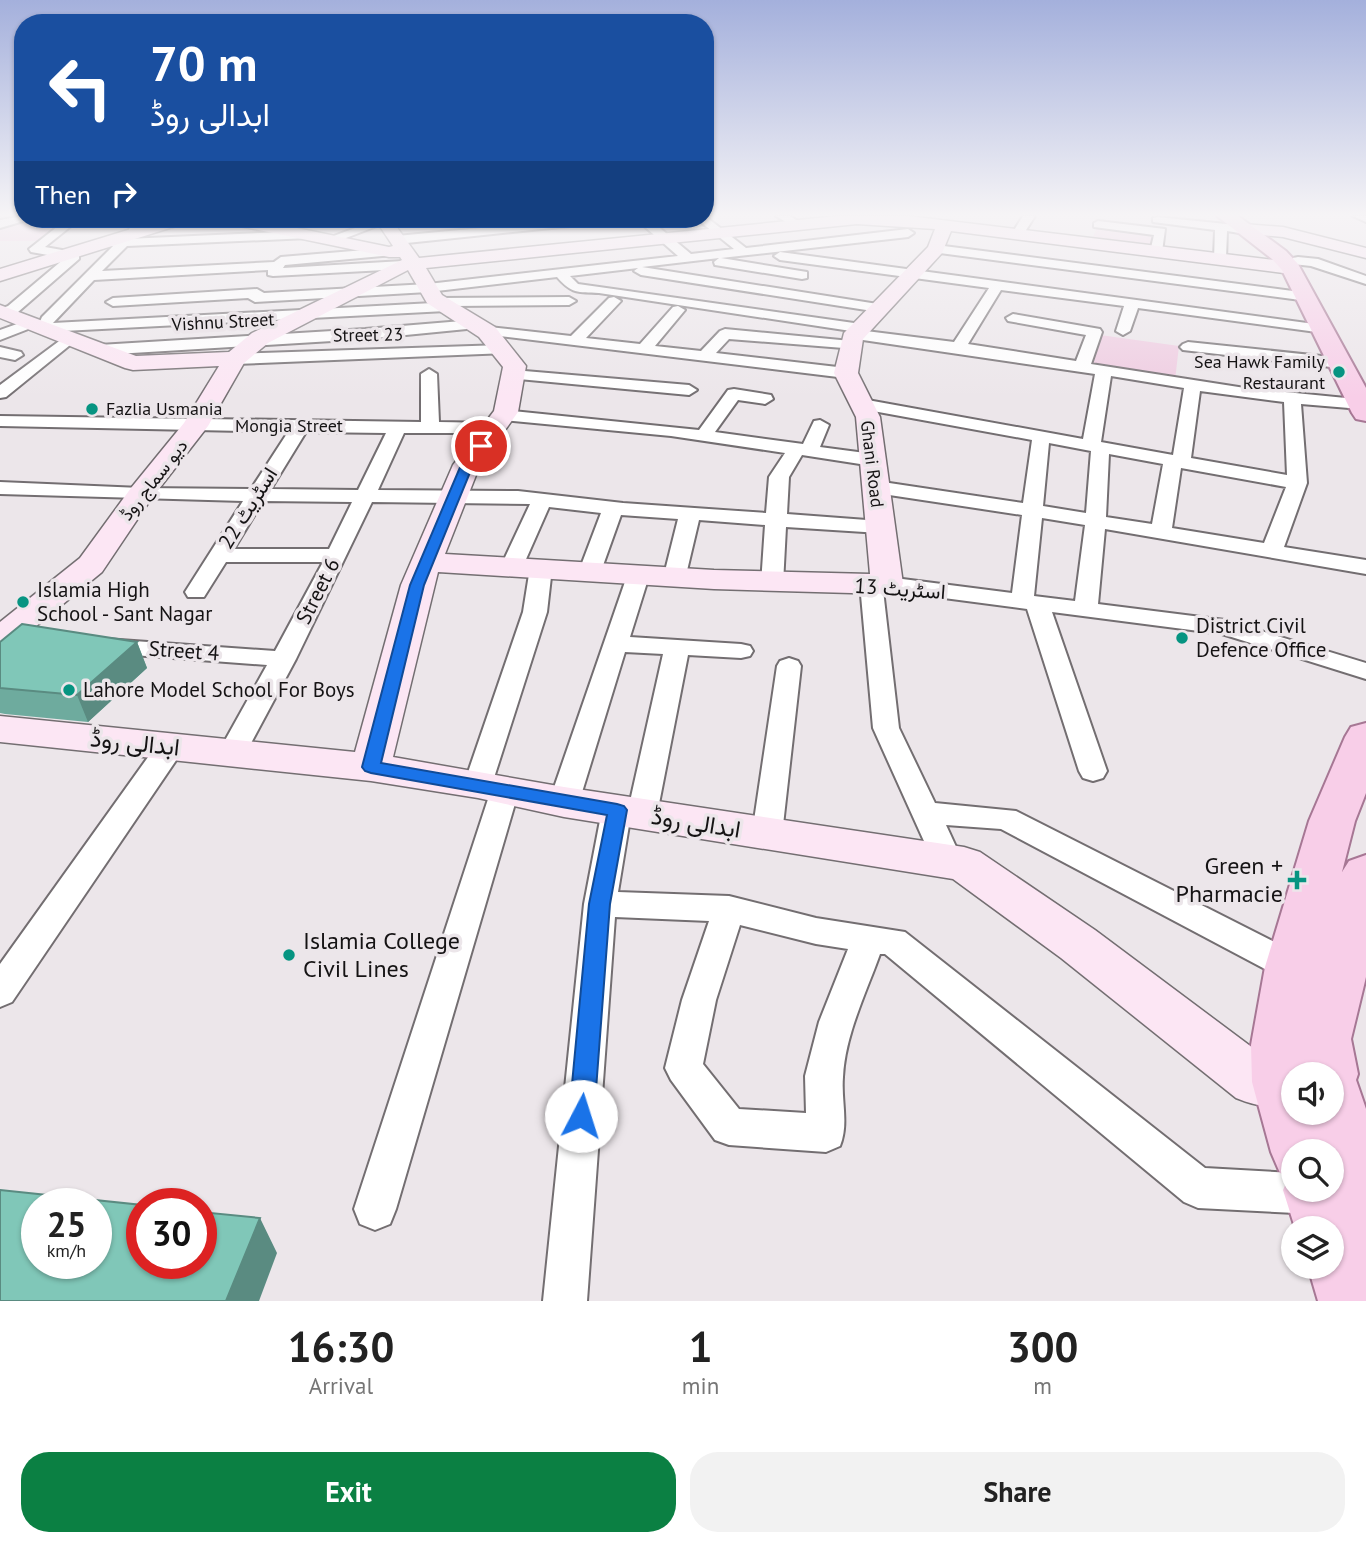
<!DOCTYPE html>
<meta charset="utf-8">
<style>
body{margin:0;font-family:"PT Sans",Vazirmatn,sans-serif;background:#f2f2f2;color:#222;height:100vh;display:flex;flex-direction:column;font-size:26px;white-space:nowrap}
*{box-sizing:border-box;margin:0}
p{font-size:23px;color:#767676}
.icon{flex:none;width:38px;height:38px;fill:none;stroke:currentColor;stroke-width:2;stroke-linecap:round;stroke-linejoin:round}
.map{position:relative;height:1301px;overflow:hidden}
.drawer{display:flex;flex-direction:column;background:#fff;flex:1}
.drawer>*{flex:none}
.banner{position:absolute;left:14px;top:14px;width:700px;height:214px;border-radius:28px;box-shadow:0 2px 5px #0004;background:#1a4fa0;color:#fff;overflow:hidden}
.tools{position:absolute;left:1281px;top:1062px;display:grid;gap:14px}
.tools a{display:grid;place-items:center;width:63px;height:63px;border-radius:50%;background:#fff;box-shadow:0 2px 5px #0004;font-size:35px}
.speed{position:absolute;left:21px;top:1188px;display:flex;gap:14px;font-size:35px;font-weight:700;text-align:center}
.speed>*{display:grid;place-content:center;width:91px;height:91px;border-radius:50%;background:#fff;box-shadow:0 2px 5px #0004;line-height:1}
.speed small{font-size:18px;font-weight:400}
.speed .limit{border:10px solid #d22;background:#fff;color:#111}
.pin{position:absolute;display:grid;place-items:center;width:60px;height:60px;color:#fff;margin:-30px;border:4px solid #fff;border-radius:50%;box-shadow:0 2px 7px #0007}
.me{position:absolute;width:77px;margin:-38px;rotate:5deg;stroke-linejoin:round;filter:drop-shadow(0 0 5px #0008)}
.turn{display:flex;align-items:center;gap:24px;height:147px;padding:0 21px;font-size:32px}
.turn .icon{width:91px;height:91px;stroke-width:2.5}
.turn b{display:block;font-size:49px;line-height:60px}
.then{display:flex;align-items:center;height:66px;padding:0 21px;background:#0003;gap:14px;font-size:26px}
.eta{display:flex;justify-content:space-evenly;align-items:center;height:119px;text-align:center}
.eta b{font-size:42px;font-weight:700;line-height:49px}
.primary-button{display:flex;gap:14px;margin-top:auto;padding:14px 21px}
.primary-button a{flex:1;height:80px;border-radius:28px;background:#0b8043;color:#fff;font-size:28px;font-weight:700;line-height:80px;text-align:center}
.primary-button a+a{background:#f2f2f2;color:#222}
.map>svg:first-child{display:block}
</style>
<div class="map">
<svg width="1366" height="1301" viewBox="0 0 1366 1301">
<rect width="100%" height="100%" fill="#ece6ea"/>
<!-- green -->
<path fill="#efcce1" d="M23,219H74L45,241H0V224Z
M1098,225L1161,232L1156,252L1090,244Z
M1100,335L1179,346L1175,380L1088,367Z"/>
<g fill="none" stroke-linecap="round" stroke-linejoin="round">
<!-- street casing -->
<g stroke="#736e71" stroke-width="4">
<path id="street" d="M23,216L27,220L0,228V220Z
M705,216L746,248L908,229L914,233L908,237L721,258L807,272V278L802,279L715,265L714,262L719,258L642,267L884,305L886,308L879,312L641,275L634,271L638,268L570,276L578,284L861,324L866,325V331L954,342L989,288L780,260L774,256L780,252L1329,326L1331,329L1329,332L1324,333L1138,308L1130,331L1123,335L1116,331L1124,306L1001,290L968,344L1076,361L1086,335L1008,321L1006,318L1013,314L1100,329L1102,332L1091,364L1245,388L1366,400V408L1361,409L1301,404L1307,483L1284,547L1366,560V574L1105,529L1098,604L1225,620L1366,663V679L1222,634L1052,612L1107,771L1103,778L1093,781L1083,778L1079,771L1027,609L883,590L899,728L935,803L1016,811L1304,957L1309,967L1304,977L1292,981L1280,977L1001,829L946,825L963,862L959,870L948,874L937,870L873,728L860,584L863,579L887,577L1012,593L1022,515L876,493L866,487L876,481L1023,503L1032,440L862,409L853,404L862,399L1083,439L1095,374L856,339L851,337L848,334L851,331L599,293C577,292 572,294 557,277L428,292L255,302L248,298L113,306L106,302L113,298L257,289L264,293L428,284L678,256L636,219H649L691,254L734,249L697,219H705ZM1111,376L1184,388L1173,455L1101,442ZM1200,391L1284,402L1287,475L1191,458ZM1049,443L1091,451L1086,513L1043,506ZM1109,454L1163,464L1152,524L1106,517ZM1181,468L1286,487L1264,543L1172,528ZM1042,518L1085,525L1075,601L1034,596Z
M776,216H790L802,224L792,226Z
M1023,216H1035L1021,238H1013L1011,235Z
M1353,216H1366V222Z
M1157,217L1246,226L1252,230L1246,234L1227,231L1226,259L1220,263L1214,259L1215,230L1153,222V218Z
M67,219H80L45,247L79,253V259L18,312L0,315V309L8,306L65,258L31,252L29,249Z
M133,219H145L140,233L134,237L128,233Z
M379,219L390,221L333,243L323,240Z
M577,219H616L610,222L397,244L391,240L397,236Z
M1098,221L1165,229L1162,252L1156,256L1150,252L1154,235L1094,227V223Z
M305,231L311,235L309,238L127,246L102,271L274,262L281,257L389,248L393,249V255L285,265L283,268L403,261L409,265L403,269L273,276L268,275V270L94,280L53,323L433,303L434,299L439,298L569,297L576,301L569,305L452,306L451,310L446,311L44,332L37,328L42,317L113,246H103V240Z
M936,245L1308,293L1315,297L1308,301L932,252L930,249Z
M1298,257L1318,259L1366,276V284L1311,266L1293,264V258Z
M614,297L621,301L586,338L640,344L673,307L678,306L685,310L655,346L701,351L720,331L725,329L851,341L856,343L859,346L856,349L729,339L716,353L846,368L854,373L846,378L483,334L478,333L477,328L365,339L99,355L91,350L99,345L365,329L474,320L479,321L480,326L571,336L609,298Z
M31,319L36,320L38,323L36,326L0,340V330Z
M70,333L75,335L78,338L75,341L6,397L0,398V385Z
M1188,342L1340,358L1348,363L1340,368L1183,350L1180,347L1183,344Z
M502,345L507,347L510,350L507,353L235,364L227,359L235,354Z
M0,347L21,352L23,355L15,360L0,357Z
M429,369L437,374L439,422L494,423L503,428L494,433H404L378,490L518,491L623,503L766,513L769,477L785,453L671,436L503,420L494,415L503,410L699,430L728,390L734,389L771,395L773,399L765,404L738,400L715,432L803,444L814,421L820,420L829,425L820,447L873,454L882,460L873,466L802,455L789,477L787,514L880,521L887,523L890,527L887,531L880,533L786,527L783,584L780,589H764L761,584L765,525L699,520L685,579L682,584H666L663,579L678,519L621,515L601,571L598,576H582L579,571L601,513L549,507L523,566L520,571H504L501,566L530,504L372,502L296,659L242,760L232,762L222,760L218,753L267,665L106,653L97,651L94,646L97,641L106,639L275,651L323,562H226L204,597H188L185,592L243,501L0,494V482L141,488L251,489L288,432L0,426V416L421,422V374ZM306,432L386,433L358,490L271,489ZM263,501L352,502L329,549H234Z
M513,370L689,385L697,390L689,395L507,378L505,375Z
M541,561L549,563L552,568L547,612L492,784L488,791L478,794L468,791L464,784L523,612L530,568L533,563Z
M638,569L646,571L649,576L630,637L741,644L750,646L753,651L750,656L741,658L688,655L657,814L652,822L642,825L630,819L618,892L729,896L816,918L905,932L1205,1168L1293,1173V1190H1332V1185L1335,1194L1329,1208L1315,1214L1198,1208L1184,1202L885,954H880C866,993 845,1035 843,1077C841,1101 849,1124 840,1146L826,1152L729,1145L715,1140L671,1080L665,1068L682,1000L709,921L615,917L587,1301H543L584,904L602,810L607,803L617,799L629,806L663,654L625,652L579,802L574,809L564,812L554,809L549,802L627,576L630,571ZM740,925L816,944L848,949L819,1022L805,1076L806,1113L739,1109L703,1064L716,1000Z
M789,658L798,661L801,666L782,834L778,842L767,845L756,842L752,834L777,666L780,661Z
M171,737L181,739L185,746L181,753L12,1002L0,1007V964L161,739Z
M505,780L515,783L519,790L396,1209L390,1224L375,1230L360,1224L354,1209L491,790L495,783Z"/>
</g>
<!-- secondary casing -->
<g stroke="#736e71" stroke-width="3">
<path id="secondary" d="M838,216H908L1291,262L1300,268L1291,274L951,231L942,253L863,339L858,373L880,417L903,584L898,591L887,594L714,589L438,572L393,757L564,787L964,847L980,852L1095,930L1265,1057H1281L1300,1065L1304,1074H1293V1102C1273,1110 1256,1106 1236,1098L1061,958L953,879L564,817L478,798L371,781L0,742V716L355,752L401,585L453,465L494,411L503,367L479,337L427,303L408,270L268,343L244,363L208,426L151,499L102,572L12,646L0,649V622L80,558L131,488L184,423L219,366L133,370L125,368L0,318V305L136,356L229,352L252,333L402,260L400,257H389L230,224L222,219H253L389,247L393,246L375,219H391L419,258ZM857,224L935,229L928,247L844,333L834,373L856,417L870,574L714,570L445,554L480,465L518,412L526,366L495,327L442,295L426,268Z
M164,219H188L186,223L0,281V269Z
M1244,224L1283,227L1366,248V258L1283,237L1238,233L1236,229Z"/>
</g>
<!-- primary casing -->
<g stroke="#a67794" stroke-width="4">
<path id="primary" d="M1217,216H1238L1286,251L1298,264L1366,388V421L1356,419L1352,413L1282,270L1272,259Z
M1366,723V793L1355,821L1342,872L1349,861L1366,855V977L1351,1039L1358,1074L1356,1080L1366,1109V1301H1318L1308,1267H1332V1228H1295L1283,1190L1289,1177L1280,1173L1271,1152L1252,1082L1251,1045L1265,967L1309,821L1345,737L1351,727ZM1293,1074H1332V1113H1293ZM1293,1152H1332V1190H1293Z"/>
</g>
<!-- street -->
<use href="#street" fill="#fff" fill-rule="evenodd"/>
<!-- secondary -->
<use href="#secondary" fill="#fce6f4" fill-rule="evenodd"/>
<!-- primary -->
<use href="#primary" fill="#f8cee8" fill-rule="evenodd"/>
</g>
<!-- wall -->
<path fill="#6eab9e" d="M0,642H137L147,668L88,722L5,714L0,713Z"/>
<!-- shaded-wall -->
<path fill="#5a8b81" d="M137,642L147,668L88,722L77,695Z
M260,1218L277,1253L259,1301H226Z"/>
<!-- building -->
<path fill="#80c7b8" stroke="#5a8b81" stroke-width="2" fill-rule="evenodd" d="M22,624L137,642L77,695L0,688V642Z
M0,1190L142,1205V1264H201V1212L260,1218L226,1301H0ZM37,1204H96V1264H37Z"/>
<!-- sky -->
<linearGradient id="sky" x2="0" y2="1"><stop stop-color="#a4b0dc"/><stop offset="0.54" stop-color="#f6f4f6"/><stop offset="1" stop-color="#f6f4f6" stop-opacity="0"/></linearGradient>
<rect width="1366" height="398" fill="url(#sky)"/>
<!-- route -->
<path fill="#1a73e8" stroke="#114b97" stroke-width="2" d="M476,444L487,446L473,465L424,585L381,763L617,804L624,806L627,810L610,904L594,1116L590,1124L581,1127L573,1124L569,1116L589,904L607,815L371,773L365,771L362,767L410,585L461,465Z"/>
<!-- markers -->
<g fill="#069481" stroke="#ece6ea" stroke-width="2.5">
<circle cx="1339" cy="372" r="7"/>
<circle cx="92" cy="409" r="7"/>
<circle cx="23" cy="602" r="7"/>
<circle cx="1182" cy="638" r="7"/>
<circle cx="69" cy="690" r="7"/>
<path d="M1293.5 869.5h7v7h7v7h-7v7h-7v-7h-7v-7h7z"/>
<circle cx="289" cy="955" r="7"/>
</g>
<g text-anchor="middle" stroke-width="7" stroke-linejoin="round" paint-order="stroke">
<!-- far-street labels -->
<g font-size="18" fill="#151314" stroke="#ece6ea">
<text transform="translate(223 322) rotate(-3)" y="6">Vishnu Street</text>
<text transform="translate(368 335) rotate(-1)" y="6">Street 23</text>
<text x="289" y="432">Mongia Street</text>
<text transform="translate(872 464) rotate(83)" y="6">Ghani Road</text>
<text transform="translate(154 480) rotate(-52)" y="6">دیو سماج روڈ</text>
</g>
<!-- far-poi labels -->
<g font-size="18" fill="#151314" stroke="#ece6ea" text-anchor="end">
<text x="1325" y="368">Sea Hawk Family<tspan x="1325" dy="21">Restaurant</tspan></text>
<text x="106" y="415" text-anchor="start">Fazlia Usmania</text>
</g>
<!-- street labels -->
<g font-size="21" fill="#151314" stroke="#ece6ea">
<text transform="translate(248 508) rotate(-58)" y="7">اسٹریٹ 22</text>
<text transform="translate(900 589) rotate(4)" y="7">اسٹریٹ 13</text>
<text transform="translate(318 591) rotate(-63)" y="7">Street 6</text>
<text transform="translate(184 651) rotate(4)" y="7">Street 4</text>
</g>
<!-- poi labels -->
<g font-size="21" fill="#151314" stroke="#ece6ea" text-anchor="start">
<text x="37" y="597">Islamia High<tspan x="37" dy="24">School - Sant Nagar</tspan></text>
<text x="1196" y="633">District Civil<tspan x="1196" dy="24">Defence Office</tspan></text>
<text x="83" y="697">Lahore Model School For Boys</text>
</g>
<!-- near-street labels -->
<g font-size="24" fill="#151314" stroke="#ece6ea">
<text transform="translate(135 743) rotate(6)" y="8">ابدالی روڈ</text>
<text transform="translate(696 823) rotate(9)" y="8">ابدالی روڈ</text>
</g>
<!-- near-poi labels -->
<g font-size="24" fill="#151314" stroke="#ece6ea" text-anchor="end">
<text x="1283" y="874">Green +<tspan x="1283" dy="28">Pharmacie</tspan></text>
<text x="303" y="949" text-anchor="start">Islamia College<tspan x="303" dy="28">Civil Lines</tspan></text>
</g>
</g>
</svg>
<div class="tools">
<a><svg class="icon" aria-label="sound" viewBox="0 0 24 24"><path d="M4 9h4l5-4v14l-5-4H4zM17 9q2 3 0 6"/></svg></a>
<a><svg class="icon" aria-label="search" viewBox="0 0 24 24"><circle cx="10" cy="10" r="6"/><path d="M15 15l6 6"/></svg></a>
<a><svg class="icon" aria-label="layers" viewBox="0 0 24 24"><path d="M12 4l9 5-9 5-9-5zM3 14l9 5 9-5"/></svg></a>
</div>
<div class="speed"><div>25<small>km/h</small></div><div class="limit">30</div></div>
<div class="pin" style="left:481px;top:446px;background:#d93025"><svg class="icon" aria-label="arrive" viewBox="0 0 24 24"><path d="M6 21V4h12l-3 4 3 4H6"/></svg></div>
<svg class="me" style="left:581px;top:1116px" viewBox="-20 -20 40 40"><circle r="19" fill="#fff"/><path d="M0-13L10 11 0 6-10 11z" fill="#1a73e8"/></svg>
<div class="banner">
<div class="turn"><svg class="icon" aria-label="left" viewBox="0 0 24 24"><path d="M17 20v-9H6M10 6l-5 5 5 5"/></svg><div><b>70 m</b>ابدالی روڈ</div></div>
<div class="then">Then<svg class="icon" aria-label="right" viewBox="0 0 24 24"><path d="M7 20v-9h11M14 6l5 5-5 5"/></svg></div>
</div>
</div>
<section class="drawer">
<div class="eta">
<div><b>16:30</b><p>Arrival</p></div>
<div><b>1</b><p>min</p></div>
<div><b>300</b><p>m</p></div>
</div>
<div class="primary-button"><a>Exit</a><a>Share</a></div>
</section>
